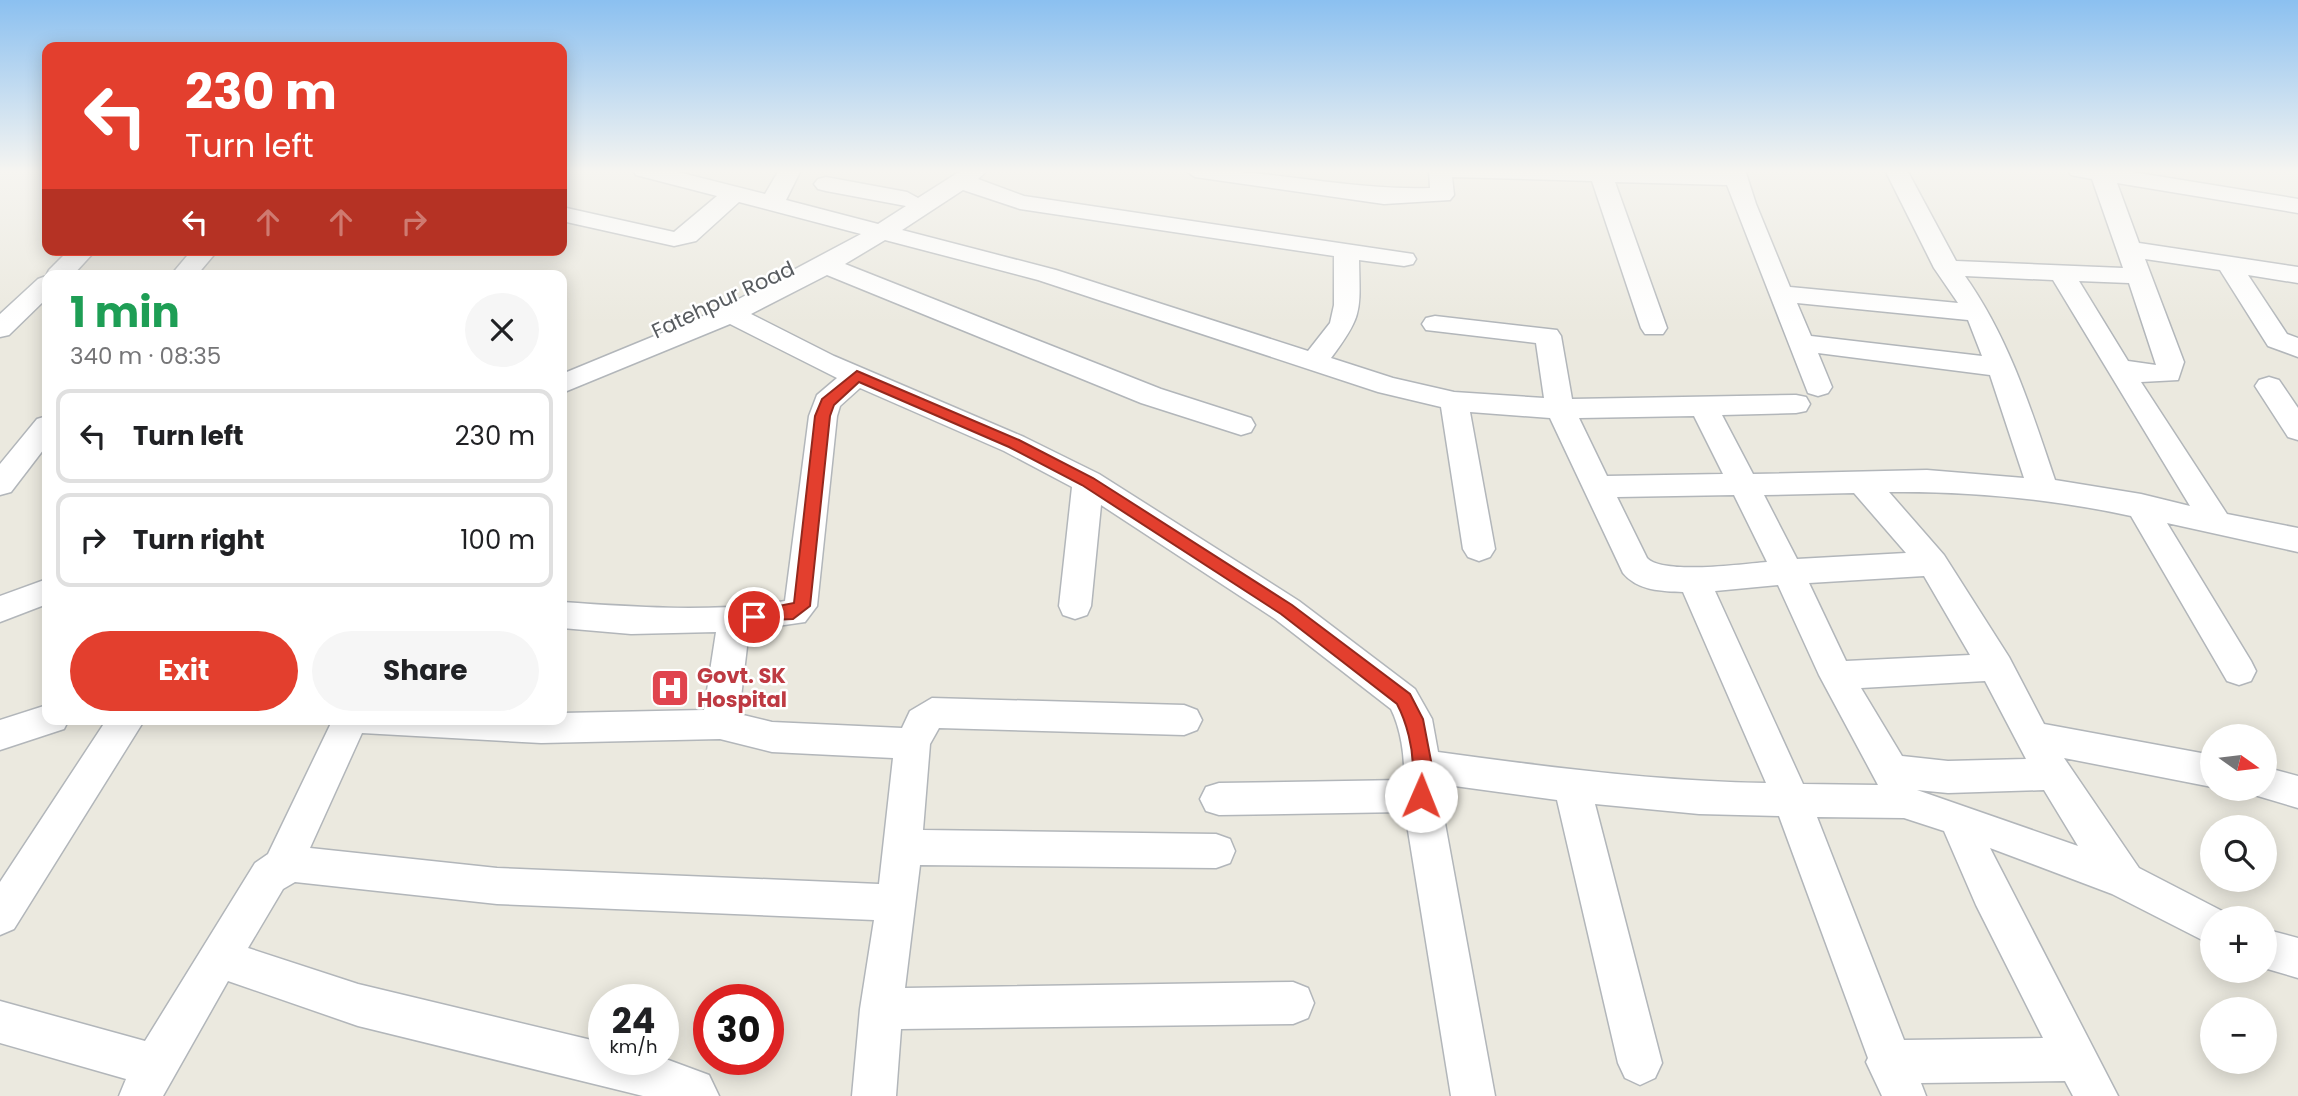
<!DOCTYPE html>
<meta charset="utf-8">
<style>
body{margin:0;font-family:Poppins,sans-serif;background:#f6f6f6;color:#202124;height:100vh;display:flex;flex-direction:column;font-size:26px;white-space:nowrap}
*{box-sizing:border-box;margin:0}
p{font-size:23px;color:#757577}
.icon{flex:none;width:38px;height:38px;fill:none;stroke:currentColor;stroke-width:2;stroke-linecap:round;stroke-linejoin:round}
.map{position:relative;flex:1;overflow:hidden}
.panel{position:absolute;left:42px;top:270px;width:525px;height:455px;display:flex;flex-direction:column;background:#fff;border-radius:14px;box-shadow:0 4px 18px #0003}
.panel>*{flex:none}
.hud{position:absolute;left:42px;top:42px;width:525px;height:214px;border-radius:14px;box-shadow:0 4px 18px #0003;background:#e33f2e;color:#fff;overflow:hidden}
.needle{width:46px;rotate:104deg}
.buttons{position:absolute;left:2200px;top:724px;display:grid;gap:14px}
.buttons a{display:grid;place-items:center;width:77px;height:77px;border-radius:50%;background:#fff;box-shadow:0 4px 18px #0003;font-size:35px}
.speed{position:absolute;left:588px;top:984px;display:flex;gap:14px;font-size:35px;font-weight:700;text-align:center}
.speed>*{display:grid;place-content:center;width:91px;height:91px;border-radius:50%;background:#fff;box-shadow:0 4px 18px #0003;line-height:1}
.speed small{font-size:18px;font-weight:400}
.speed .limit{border:10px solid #d22;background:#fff;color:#111}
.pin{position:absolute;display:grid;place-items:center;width:60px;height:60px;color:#fff;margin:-30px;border:4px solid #fff;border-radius:50%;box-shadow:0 2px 7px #0007}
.me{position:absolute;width:77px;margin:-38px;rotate:1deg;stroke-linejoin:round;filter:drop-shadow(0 0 5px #0008)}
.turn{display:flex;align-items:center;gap:24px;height:147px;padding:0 28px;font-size:32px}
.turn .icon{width:91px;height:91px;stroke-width:2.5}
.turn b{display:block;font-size:49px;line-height:60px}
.lanes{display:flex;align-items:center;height:66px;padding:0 28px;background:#0003;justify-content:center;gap:35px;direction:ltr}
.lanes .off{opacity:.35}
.round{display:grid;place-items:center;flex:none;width:74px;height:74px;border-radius:37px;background:#f6f6f6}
.overview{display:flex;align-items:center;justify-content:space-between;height:119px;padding:0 28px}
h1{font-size:42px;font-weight:700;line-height:52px;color:#1e9e55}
.cta{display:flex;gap:14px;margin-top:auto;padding:14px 28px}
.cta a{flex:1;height:80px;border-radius:42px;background:#e33f2e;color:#fff;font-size:28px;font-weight:700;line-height:80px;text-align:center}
.cta a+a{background:#f6f6f6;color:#202124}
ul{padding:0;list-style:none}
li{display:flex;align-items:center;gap:21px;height:94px;margin:0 14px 10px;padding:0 14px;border:4px solid #e0e0e0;border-radius:14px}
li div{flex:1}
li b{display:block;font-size:26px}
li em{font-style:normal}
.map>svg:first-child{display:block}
</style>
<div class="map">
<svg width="2298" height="1096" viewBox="0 0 2298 1096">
<rect width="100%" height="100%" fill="#ebe9df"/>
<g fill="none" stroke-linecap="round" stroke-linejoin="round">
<!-- minor casing -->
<g stroke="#b2b6ba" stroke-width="3">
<path id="minor" d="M633,170H670L765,194L779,170H801L786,200L878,224L906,206L826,191L818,189L814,184L818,179L826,177L907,192L918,198L962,170H988L978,179L1024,196L1413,254L1416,259L1413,264L1404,266L1359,260C1360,312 1363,315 1331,358L1393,378L1454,392L1544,398L1536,343L1426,330L1422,324L1426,318L1435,316L1557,330L1561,336L1572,399L1796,395L1806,397L1810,404L1806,411L1796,413L1722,415L1753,474L1927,470L2024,478L1990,375L1818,353L1832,387L1828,393L1818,396L1808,393L1727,185L1615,182L1667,328L1663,334H1645L1641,328L1592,181L1452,177L1454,195L1450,200L1384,204L1195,177L1184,170C1267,168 1347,191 1430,188L1429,170H1745L1756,204L1790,287L1958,303L1934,268L1885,170H1907L1956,261L2123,268L2092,179L2071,175L2068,170H2120L2298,199V213L2117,183L2139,243L2298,267V283L2248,275L2287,334L2298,338V357L2268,346L2220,270L2145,259L2184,362L2178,380L2141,382L2227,514L2298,528V552L2167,523L2251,661L2256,671L2251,681L2239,685L2227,681L2131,516C2053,499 1969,491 1889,492L1944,555L2009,657L2044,724L2212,755V787L2064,758L2139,868L2226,913L2229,919H2212V945L2112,894L1990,848L2118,1096H2073L2065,1081L1921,1083L1926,1096H1882L1866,1062L1868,1058L1779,816L1699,814L1595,804L1662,1063L1655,1078L1640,1085L1625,1078L1618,1063L1557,800L1440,784V796L1495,1096H1451L1405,812L1219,815L1206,811L1200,799L1206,787L1219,783L1404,780C1405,757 1401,729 1391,709L1275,619L1101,505L1091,606L1087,615L1075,619L1063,615L1059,606L1072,487L1004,451L860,388L840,406L837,416L817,606L805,622L749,630L739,714L772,722L902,728L910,711L932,698L1184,705L1197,710L1202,720L1197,730L1184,735L939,728L930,744L923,830L1216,834L1230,839L1235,851L1230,863L1216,868L920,865L905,988L1293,982L1308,988L1314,1003L1308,1018L1293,1024L901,1029L896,1096H852L860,1009L874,920L497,904L295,882L283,889L248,948L358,984L604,1043V1059L663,1058L709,1075L719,1096H643L358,1026L228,981L163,1096H119L126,1079L0,1043V1001L145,1041L255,863L268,854L333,719H562V713L704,710L716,632L631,634L562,628V602C635,607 712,613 785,601L809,416L817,395L837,378L730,324L562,393V374L720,309L861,234L739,202L696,241L674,246L562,221V207L674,232L717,196L636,175ZM963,190L1020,209L1334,256V305L1330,323L1308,351L1056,270L902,230ZM885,240L1038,280L1378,392L1441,407L1463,549L1468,557L1479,561L1490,557L1495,549L1470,412L1550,418L1623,573C1638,591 1662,591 1683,592L1766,783C1656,781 1547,767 1438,752L1432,719L1415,689L1299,601L1099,474L1024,437L834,356L751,314L827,275L1141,403L1241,435L1251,432L1255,425L1251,418L1161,389L845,264ZM1965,276L2053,280L2190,506L2141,494L2055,480C2031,409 2009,338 1965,276ZM2079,281L2129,283L2156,365L2128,361ZM1797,303L1968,320L1982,356L1811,336ZM1694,416L1723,474L1607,476L1579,418ZM1854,493L1906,553L1797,559L1764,495ZM1734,495L1767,562C1741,564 1663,575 1647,558L1617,497ZM1924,576L1970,655L1846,661L1809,583ZM1778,585L1819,675L1878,785L1803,784L1715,591ZM1985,681L2026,759L1948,761L1902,756L1861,688ZM362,733L541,743L720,739L772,752L893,758L879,884L497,868L310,848ZM1917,790L1948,793L2044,790L2078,846ZM1817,817L1904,818L1944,831L1976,905L2043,1038L1904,1040Z
M69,250H96L73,275H47V298L9,335L0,337V314L38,279L46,276L49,270Z
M192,250H218L197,275H171Z
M2269,377L2279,380L2298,408V440L2288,437L2255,386L2259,380Z
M47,416V445L11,492L0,495V464L37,419Z
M47,579V604L0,622V596Z
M47,705V719H69L64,729L0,750V720Z
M107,719H145L14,929L0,935V882Z
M2264,767L2298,776V808L2251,794L2249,789H2264Z
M2264,929L2298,938V978L2264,968Z"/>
</g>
<!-- minor -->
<use href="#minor" fill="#fff" fill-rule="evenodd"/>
</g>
<!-- sky -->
<linearGradient id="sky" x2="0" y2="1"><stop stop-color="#8bc0f0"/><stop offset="0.53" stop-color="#f6f5f1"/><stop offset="1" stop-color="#f6f5f1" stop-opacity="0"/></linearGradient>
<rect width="2298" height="323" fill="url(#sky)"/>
<!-- route -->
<path fill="#e33f2e" stroke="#94291e" stroke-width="2" d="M857,371L1019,440L1093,478L1292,605L1410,694L1423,719L1432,766L1428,801H1414C1410,791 1413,780 1413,769C1413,748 1407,723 1397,704L1281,614L1082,485L1009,447L859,382L834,405L830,416L810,606L793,619L748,621V612L794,603L815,416L822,399Z"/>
<!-- icons -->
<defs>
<g id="hospital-square" transform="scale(2.0125)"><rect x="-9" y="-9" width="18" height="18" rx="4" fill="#e0444e" stroke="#fff"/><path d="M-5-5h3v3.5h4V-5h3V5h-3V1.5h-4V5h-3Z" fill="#fff"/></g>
</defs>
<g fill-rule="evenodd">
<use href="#hospital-square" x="670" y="688"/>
</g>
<g text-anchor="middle" stroke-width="5" stroke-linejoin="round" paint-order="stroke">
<!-- street labels -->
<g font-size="21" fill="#585c60" stroke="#fff">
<text transform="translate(723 300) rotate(-25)" y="7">Fatehpur Road</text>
</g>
<!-- health labels -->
<g font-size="21" font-weight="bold" fill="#be3a42" stroke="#fff" text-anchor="start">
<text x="697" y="683">Govt. SK<tspan x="697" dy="24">Hospital</tspan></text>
</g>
</g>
</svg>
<div class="buttons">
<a><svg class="needle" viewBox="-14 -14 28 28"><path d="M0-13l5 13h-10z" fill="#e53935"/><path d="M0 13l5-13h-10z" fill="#757577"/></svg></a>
<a><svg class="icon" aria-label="search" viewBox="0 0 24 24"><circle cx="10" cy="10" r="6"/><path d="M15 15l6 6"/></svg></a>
<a>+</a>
<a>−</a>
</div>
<div class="speed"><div>24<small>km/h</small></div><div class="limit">30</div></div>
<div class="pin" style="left:754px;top:617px;background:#d93025"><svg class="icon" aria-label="arrive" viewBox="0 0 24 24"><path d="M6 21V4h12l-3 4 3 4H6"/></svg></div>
<svg class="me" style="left:1421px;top:796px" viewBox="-20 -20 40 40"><circle r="19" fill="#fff"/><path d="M0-13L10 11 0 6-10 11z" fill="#e33f2e"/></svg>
<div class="hud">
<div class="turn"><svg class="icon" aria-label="left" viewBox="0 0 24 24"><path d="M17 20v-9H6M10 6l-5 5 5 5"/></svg><div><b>230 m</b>Turn left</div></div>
<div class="lanes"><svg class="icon" aria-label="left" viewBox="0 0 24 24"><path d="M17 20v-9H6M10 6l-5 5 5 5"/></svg><svg class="icon off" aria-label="ahead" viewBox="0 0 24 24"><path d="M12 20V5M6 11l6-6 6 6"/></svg><svg class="icon off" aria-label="ahead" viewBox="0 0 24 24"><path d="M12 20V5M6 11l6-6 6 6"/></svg><svg class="icon off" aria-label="right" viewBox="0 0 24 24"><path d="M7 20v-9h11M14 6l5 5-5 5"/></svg></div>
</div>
<section class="panel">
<div class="overview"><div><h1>1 min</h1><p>340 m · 08:35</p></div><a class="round"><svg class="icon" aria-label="close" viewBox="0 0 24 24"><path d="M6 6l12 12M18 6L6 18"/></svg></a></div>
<ul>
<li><svg class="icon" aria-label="left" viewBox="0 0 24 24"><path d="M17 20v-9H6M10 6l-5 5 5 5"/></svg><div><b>Turn left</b></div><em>230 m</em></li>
<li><svg class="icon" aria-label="right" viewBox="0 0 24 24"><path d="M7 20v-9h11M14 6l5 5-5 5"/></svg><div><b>Turn right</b></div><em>100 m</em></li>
</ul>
<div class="cta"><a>Exit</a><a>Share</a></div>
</section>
</div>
